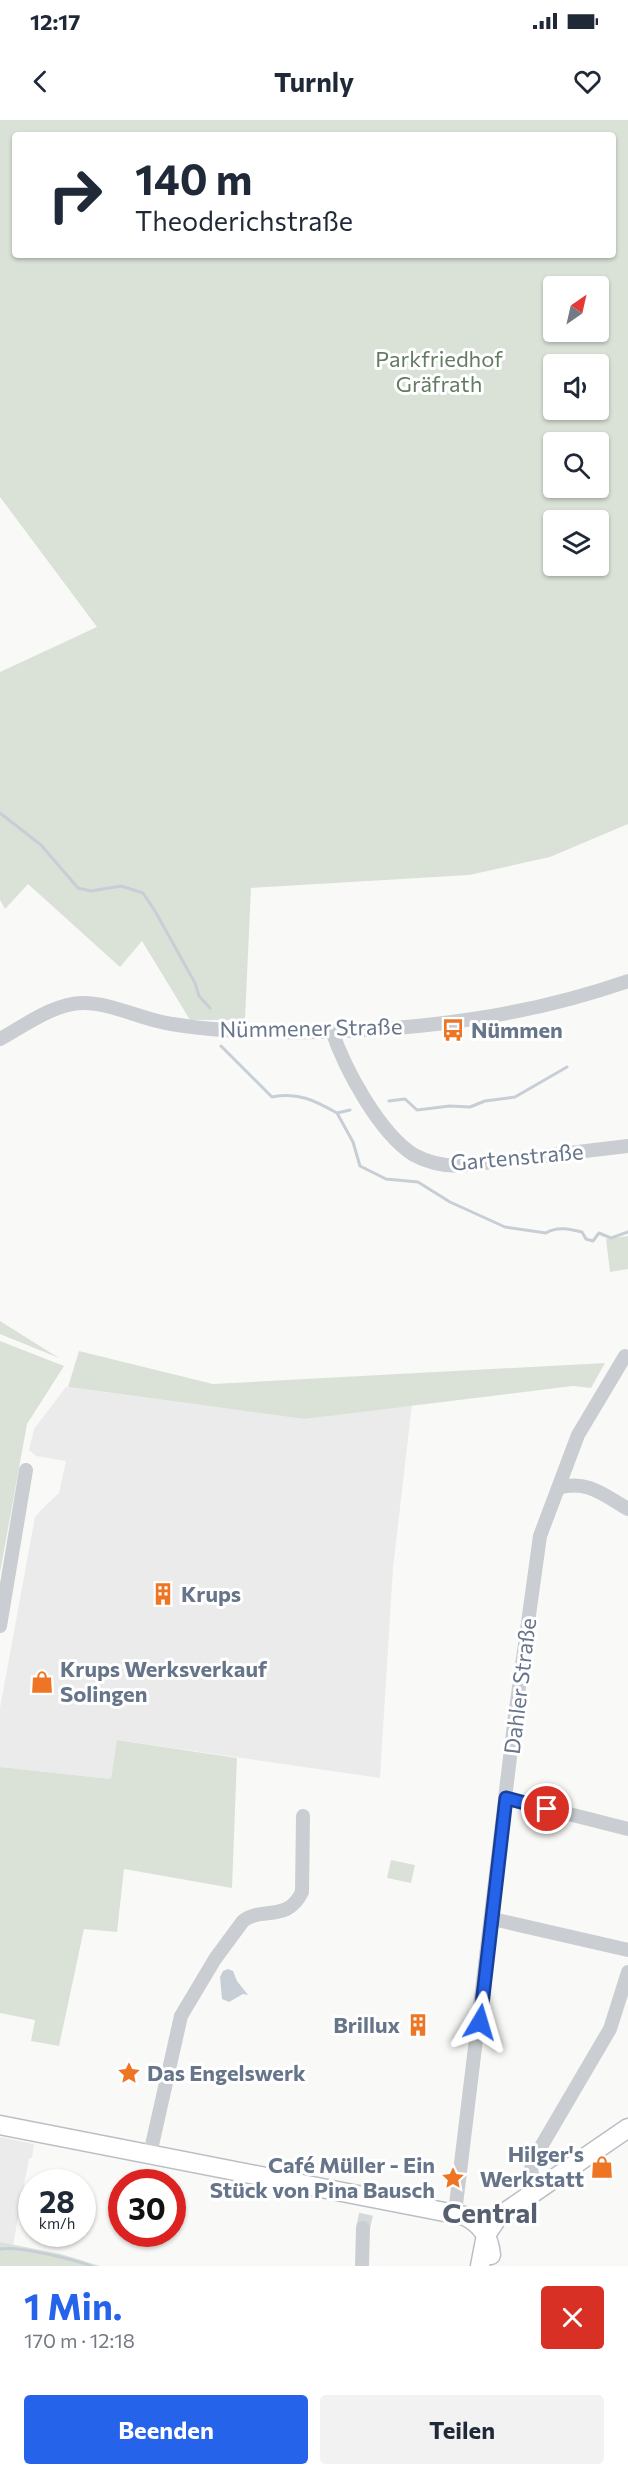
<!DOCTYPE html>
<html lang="de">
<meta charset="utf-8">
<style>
body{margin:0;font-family:Commissioner,sans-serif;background:#f2f2f3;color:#1f2937;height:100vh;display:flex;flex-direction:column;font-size:22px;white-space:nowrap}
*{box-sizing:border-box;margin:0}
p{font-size:20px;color:#747a83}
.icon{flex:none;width:33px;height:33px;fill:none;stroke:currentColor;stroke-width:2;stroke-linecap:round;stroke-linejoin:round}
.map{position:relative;height:2146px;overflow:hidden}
.drawer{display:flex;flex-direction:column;background:#fff;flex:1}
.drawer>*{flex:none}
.banner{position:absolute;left:12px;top:12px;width:604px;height:126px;border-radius:6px;box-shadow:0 2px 4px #0004;background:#fff;color:#1f2937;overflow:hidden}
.needle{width:39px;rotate:34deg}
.controls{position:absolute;left:543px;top:156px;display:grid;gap:12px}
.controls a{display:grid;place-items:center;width:66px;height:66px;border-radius:6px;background:#fff;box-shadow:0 2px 4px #0004;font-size:30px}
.speed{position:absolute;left:18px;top:2049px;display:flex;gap:12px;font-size:30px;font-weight:700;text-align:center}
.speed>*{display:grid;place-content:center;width:78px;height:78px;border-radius:50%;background:#fff;box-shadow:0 2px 4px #0004;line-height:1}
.speed small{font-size:15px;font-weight:400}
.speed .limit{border:9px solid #d22;background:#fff;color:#111}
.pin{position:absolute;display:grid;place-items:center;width:51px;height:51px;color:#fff;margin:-26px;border:3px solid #fff;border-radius:50%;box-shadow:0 2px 6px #0007}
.me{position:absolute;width:66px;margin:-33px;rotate:7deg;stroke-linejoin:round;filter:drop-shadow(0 0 4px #0008)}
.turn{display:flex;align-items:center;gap:21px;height:126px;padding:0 24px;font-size:27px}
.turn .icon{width:78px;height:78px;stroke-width:2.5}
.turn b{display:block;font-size:42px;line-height:51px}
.round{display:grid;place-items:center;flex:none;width:63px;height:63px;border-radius:6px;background:#f2f2f3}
.summary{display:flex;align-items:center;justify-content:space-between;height:102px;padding:0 24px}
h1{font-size:36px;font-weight:700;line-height:45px;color:#2563eb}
.cta{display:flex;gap:12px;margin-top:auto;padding:12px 24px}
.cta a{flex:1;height:69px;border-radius:6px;background:#2563eb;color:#fff;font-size:24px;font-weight:700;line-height:69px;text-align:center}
.cta a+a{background:#f2f2f3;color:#1f2937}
.status{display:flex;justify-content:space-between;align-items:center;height:42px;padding:0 30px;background:#fff;direction:ltr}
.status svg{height:16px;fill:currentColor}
header{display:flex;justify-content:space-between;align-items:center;height:78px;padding:0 24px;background:#fff;font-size:27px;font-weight:700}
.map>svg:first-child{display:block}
</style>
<div class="status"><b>12:17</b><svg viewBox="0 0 49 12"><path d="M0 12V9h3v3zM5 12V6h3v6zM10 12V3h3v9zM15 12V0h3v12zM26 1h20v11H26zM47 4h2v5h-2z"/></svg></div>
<header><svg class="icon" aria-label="back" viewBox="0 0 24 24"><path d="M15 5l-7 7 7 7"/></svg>Turnly<svg class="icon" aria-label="heart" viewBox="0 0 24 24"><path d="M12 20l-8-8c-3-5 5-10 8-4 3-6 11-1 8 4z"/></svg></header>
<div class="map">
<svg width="628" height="2146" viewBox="0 0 628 2146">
<rect width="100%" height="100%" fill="#f9faf7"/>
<!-- built -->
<path fill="#eaebea" d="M66,1267L304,1299L412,1284L393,1448L380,1658L118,1620L111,1659L0,1647V1588L33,1408L35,1397L43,1388L59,1373L66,1341L36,1336L29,1330L34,1309Z
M0,2017L34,2024L32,2038H29L13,2125L4,2123L0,2127Z"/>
<!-- green -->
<path fill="#dae2d8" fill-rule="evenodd" d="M0,0H628V704L550,737L469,755L251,768L245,900H190L142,821L120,847L28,764L5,789L0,780V552L97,507L0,377ZM15,15H614V135H15ZM554,166H598V212H554ZM554,244H598V290H554ZM554,322H598V368H554ZM554,400H598V446H554Z
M628,1116V1149L610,1152L606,1119Z
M0,1201L59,1238L0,1214Z
M0,1221L64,1246L27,1304L0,1453Z
M79,1231L213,1264L605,1243L591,1268L573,1266L304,1299L68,1267Z
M117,1620L237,1638L232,1768L124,1749L117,1812L84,1809L59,1926L31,1921L35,1900L0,1893V1647L111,1659Z
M391,1740L415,1745L411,1763L387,1758Z
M0,2122L61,2134L100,2146H0Z"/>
<!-- water -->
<path fill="#c7ced5" d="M228,1849L233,1851L237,1861L248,1875L243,1874L229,1882L222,1879L220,1857L223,1851Z"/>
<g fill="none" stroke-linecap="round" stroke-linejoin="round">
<!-- stream -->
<path stroke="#c7ced5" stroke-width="3" d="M0,693L41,725L78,768L91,771L121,766L143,773L155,791L195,863L199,876L210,888
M221,926L272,977C298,972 314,980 337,993L350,990
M389,981L405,979L417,990L450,986L470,987L485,981L515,977L567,947
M337,993L353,1022L360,1046L386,1059L418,1062L450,1082L505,1107L546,1113C557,1106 570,1109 582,1112L586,1119L593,1121L599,1113L611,1118L628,1112
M0,2129C20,2126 72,2139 91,2146"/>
<!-- minor-tunnel -->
<path stroke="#d4d9dc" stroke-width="14" stroke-dasharray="14 7" stroke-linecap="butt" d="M363,2108L367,2090"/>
<!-- major casing -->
<g stroke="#bbbec3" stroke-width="21">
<path id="major" d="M0,2005L465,2096C482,2105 489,2116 491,2135
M480,2146L486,2115L498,2097L628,2008"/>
</g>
<!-- minor -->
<path stroke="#cacdd1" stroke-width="14" d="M332,911C345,949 379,1013 414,1035C429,1043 443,1046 459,1046L628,1026
M0,919C24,906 54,883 83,883C111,883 139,898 166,903C216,912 270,913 320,912C427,909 527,896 628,861
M558,1368C586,1359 604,1375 628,1389
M0,1506L26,1350
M506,1678L628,1709
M493,1799L628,1830
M150,2034L181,1896L215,1839L243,1801C262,1786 287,1803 302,1772L303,1696
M539,2068L531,2052L532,2042L610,1909L628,1852
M455,2093L515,1596L540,1416L578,1315L625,1236
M362,2146L363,2108"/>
<!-- major -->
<use href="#major" stroke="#fff" stroke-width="18"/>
</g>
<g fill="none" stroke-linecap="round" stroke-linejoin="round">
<!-- route casing -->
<g stroke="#184099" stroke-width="15">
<path id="route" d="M480,1902L506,1678L547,1689"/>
</g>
<!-- route -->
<use href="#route" stroke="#2563eb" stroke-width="10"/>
</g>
<!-- icons -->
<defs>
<g id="bus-bare" transform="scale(1.8)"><path d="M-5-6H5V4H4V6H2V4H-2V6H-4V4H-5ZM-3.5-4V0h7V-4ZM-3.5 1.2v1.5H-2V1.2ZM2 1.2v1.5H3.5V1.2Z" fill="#ed7524" stroke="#fff" stroke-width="2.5" paint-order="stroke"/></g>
<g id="building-bare" transform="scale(1.8)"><path d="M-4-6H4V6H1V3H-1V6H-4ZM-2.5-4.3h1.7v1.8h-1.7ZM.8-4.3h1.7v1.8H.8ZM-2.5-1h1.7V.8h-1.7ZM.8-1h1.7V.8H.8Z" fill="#ed7524" stroke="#fff" stroke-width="2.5" paint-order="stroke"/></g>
<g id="shop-bare" transform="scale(1.8)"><path d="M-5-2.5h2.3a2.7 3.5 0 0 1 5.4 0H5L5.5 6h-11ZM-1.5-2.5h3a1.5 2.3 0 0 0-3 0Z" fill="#ed7524" stroke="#fff" stroke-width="2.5" paint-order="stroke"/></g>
<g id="sight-bare" transform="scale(1.8)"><path d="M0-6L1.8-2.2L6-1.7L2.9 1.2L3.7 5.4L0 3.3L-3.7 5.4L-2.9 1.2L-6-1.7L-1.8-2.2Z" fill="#ed7524" stroke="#fff" stroke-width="2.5" paint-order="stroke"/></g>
</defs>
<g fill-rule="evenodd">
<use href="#bus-bare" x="453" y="910"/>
<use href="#building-bare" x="163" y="1474"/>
<use href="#shop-bare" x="42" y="1562"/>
<use href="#building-bare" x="418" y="1905"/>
<use href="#sight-bare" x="129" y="1953"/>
<use href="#shop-bare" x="602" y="2047"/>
<use href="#sight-bare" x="453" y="2058"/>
</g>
<g text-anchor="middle" stroke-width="6" stroke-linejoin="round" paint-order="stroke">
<!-- park labels -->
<g font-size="22" fill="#637b62" stroke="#fff">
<text x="439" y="247">Parkfriedhof<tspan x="439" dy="25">Gräfrath</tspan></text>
</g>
<!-- street labels -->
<g font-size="22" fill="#67758a" stroke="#fff">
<text transform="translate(311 908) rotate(-1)" y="8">Nümmener Straße</text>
<text transform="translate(517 1037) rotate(-5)" y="8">Gartenstraße</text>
<text transform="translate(520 1566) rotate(-83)" y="8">Dahler Straße</text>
</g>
<!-- poi labels -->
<g font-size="22" font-weight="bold" fill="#67758a" stroke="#fff" text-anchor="start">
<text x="471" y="918">Nümmen</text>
<text x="181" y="1482">Krups</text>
<text x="60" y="1557">Krups Werksverkauf<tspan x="60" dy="25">Solingen</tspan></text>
<text x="400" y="1913" text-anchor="end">Brillux</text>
<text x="147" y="1961">Das Engelswerk</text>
<text x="584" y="2042" text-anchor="end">Hilger's<tspan x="584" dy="25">Werkstatt</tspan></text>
<text x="435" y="2053" text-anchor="end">Café Müller - Ein<tspan x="435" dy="25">Stück von Pina Bausch</tspan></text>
</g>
<!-- district labels -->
<g font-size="28" font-weight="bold" fill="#555f6f" stroke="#fff">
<text x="490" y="2103">Central</text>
</g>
</g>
</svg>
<div class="controls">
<a><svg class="needle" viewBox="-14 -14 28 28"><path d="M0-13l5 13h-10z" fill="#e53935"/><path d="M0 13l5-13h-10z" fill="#747a83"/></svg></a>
<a><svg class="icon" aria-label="sound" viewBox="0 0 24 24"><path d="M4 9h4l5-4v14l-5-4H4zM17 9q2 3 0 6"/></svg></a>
<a><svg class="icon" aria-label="search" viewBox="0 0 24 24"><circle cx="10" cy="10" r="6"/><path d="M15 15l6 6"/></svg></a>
<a><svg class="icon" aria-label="layers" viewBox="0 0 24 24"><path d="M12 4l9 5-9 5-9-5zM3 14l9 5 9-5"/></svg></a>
</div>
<div class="speed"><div>28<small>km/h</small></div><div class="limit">30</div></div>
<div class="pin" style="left:547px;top:1689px;background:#d93025"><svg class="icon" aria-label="arrive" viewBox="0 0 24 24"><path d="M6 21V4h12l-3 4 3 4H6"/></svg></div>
<svg class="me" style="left:480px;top:1902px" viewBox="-20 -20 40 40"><path d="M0-17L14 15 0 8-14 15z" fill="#2563eb" stroke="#fff" stroke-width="4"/></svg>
<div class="banner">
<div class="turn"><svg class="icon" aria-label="right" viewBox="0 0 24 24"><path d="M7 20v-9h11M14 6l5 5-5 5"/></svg><div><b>140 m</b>Theoderichstraße</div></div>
</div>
</div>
<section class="drawer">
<div class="summary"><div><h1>1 Min.</h1><p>170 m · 12:18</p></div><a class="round" style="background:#d93025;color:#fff"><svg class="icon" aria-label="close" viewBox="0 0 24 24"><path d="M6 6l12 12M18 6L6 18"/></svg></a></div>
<div class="cta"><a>Beenden</a><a>Teilen</a></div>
</section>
